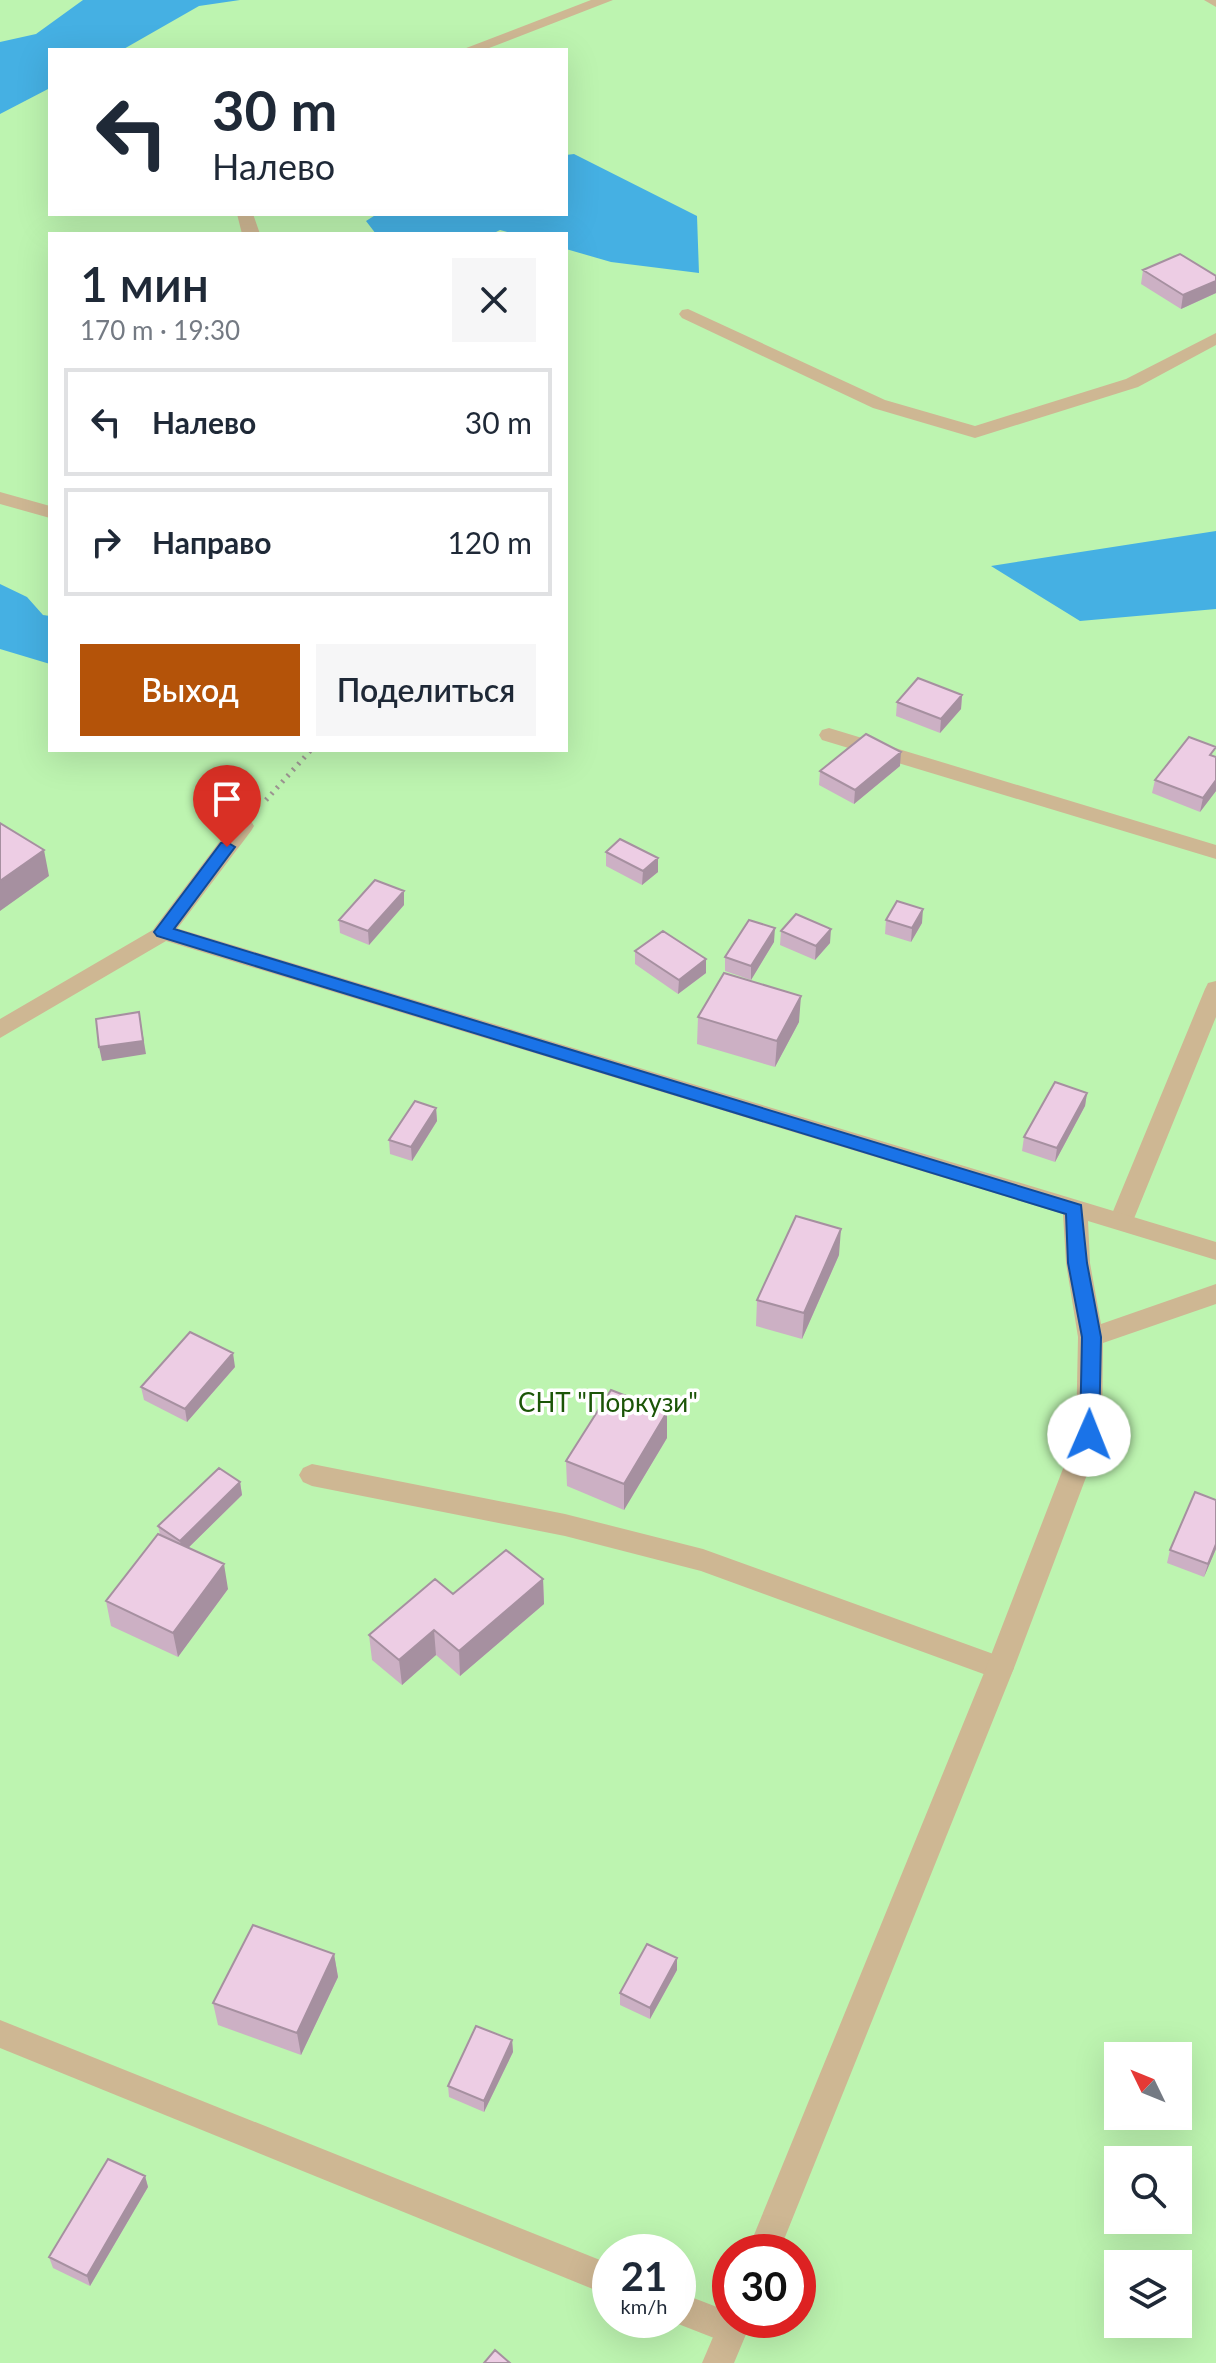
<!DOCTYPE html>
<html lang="ru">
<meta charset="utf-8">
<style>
body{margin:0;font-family:Lato,sans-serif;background:#f6f6f7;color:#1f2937;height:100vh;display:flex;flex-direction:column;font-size:30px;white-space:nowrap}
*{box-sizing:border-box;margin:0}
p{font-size:26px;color:#747a83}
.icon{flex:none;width:44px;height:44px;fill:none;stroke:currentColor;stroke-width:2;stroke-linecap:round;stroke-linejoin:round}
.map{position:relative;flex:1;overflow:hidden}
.side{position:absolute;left:48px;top:232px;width:520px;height:520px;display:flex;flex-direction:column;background:#fff;border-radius:0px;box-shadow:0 8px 32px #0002}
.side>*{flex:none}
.banner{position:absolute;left:48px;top:48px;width:520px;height:168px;border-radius:0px;box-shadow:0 8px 32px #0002;background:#fff;color:#1f2937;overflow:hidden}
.needle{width:52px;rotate:313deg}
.controls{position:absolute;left:1104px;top:2042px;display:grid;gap:16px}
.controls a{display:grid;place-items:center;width:88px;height:88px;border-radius:0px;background:#fff;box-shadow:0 8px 32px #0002;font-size:40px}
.speed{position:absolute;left:592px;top:2234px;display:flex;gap:16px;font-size:40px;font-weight:700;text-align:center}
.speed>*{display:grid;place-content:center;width:104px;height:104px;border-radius:50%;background:#fff;box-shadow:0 8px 32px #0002;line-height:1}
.speed small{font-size:20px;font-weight:400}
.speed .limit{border:12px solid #d22;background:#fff;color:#111}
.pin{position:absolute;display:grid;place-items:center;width:68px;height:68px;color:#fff;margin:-82px -34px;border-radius:50% 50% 50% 0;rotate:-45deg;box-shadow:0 0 8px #0007}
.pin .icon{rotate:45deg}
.me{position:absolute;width:88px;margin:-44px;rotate:1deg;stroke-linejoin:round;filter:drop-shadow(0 0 6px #0008)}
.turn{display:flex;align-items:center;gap:28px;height:168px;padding:0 32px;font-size:36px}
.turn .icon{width:104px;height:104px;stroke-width:2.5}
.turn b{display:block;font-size:56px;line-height:68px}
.round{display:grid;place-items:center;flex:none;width:84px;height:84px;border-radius:0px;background:#f6f6f7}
.summary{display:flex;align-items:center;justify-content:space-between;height:136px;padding:0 32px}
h1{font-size:48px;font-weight:600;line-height:60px}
.action{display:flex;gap:16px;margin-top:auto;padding:16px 32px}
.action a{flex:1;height:92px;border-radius:0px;background:#b45309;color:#fff;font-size:32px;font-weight:600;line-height:92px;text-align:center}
.action a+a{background:#f6f6f7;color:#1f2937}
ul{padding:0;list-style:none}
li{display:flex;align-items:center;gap:24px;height:108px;margin:0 16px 12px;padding:0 16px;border:4px solid #e0e1e3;border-radius:0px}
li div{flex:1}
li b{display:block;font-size:30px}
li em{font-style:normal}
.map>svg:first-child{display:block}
</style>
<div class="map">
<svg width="1216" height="2363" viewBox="0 0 1216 2363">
<rect width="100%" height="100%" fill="#f9f9f9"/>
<!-- green -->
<path fill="#bdf4b0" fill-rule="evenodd" d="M0,0H1216V2363H0ZM50,50H566V214H50ZM50,234H566V750H50ZM1118,2056H1178V2116H1118ZM1118,2160H1178V2220H1118ZM610,2252H678V2320H610ZM730,2252H798V2320H730ZM1118,2264H1178V2324H1118Z"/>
<!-- water -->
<path fill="#45b0e3" d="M83,0H240L199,6L122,50H50V88L0,114V42L36,34Z
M574,154L697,216L699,273L611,262L566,249V234H514L500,230L492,234H376L366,221L377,214H566V155Z
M1216,531V609L1080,621L991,566Z
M0,584L27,597L43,615L50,616V664L0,649Z"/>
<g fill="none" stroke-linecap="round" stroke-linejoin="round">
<!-- path -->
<path stroke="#9c9591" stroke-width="5" stroke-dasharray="2 6" stroke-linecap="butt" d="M266,800L311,750"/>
<!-- lane -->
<path fill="#ceb793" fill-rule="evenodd" d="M591,0H613L484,50H461Z
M237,214H253L260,234H242Z
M688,309L885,400L975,426L1126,379L1216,333V345L1138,387L975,438L873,408L682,318L679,314L682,310Z
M0,492L50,506V518L0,504Z
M829,728L1216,845V859L822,740L819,735L822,730Z
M243,819L251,821L254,826L251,831L171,937H155L152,932L155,927L235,821Z
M1216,981V1017L1133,1221L1130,1227L1121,1230L1112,1227L1109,1221L1205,989L1208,983Z
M312,1464L565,1514L703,1549L1010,1660L1014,1668L1010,1676L1000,1680L701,1571L565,1536L312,1486L303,1482L299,1475L303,1468Z
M0,2020L610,2264V2296L0,2048Z
M678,2292L730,2312V2320H744L748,2329L743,2340L732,2345L668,2320H678Z"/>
<!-- street -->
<path fill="#ceb793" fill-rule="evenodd" d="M1204,0H1216V7Z
M163,924L1216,1242V1260L1088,1221L1090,1263L1101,1324L1216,1284V1304L1103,1343L1102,1435L1014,1668L779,2252H747L986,1668L1076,1435L1078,1337L1066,1263L1063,1214L166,941L0,1038V1019Z
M730,2306V2320H752L734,2363H702L725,2309Z"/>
</g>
<!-- wall -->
<path fill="#ccb0c4" d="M1143,270L1216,276V293L1181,309L1141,284Z
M962,695L961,709L940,733L896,716L897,702Z
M1214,757H1216V791L1200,812L1152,793L1155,780Z
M900,766L854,804L819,785L820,771Z
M606,852L658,858V872L642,885L606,866Z
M404,905L369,945L340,933L339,920Z
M886,920L922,923L911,942L885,934Z
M781,931L830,943L815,960L780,945Z
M774,942L751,980L725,971V957Z
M635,951L706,973L678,994L635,964Z
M698,1017L799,1022L775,1067L697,1044Z
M1087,1093L1085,1106L1055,1162L1022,1151L1024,1137Z
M436,1108L437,1121L412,1161L390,1154L389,1140Z
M839,1255L802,1339L756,1326L757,1300Z
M235,1367L187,1422L144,1400L141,1387Z
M667,1438L624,1510L567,1486L566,1461Z
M240,1482L242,1495L188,1548L228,1589L178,1657L111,1626L106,1601L160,1534L158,1526Z
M1216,1549L1204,1577L1167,1563L1170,1550Z
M543,1579L544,1604L460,1676L436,1655L402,1685L372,1660L369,1635L453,1594Z
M334,1954L338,1977L301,2055L218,2025L213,2003Z
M677,1970L650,2019L620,2005V1993Z
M512,2040L513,2052L484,2112L449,2097L448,2086Z
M145,2176L148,2187L90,2286L53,2268L49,2257Z"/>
<!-- shaded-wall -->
<path fill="#a690a0" d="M1216,281V293L1181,309L1183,295Z
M962,695L961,709L940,733L941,719Z
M901,752L900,766L854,804L855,790Z
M1216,780V791L1200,812L1203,798Z
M44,850L49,876L0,911V881Z
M658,858V872L642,885L643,871Z
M404,891V905L369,945L368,931Z
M923,909L922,923L911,942L912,928Z
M775,928L774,942L751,980V966Z
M831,929L830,943L815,960L816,946Z
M706,959V973L678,994L679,980Z
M801,996L799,1022L775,1067L777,1041Z
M139,1012L146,1054L102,1061L99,1047Z
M1087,1093L1085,1106L1055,1162L1057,1148Z
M436,1108L437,1121L412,1161L411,1147Z
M841,1229L839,1255L802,1339L804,1313Z
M233,1353L235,1367L187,1422L185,1409Z
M667,1412V1438L624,1510V1484Z
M240,1482L242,1495L182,1554L180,1541Z
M1216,1544V1549L1204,1577L1208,1564Z
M224,1564L228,1589L178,1657L173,1633Z
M543,1579L544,1604L460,1676L459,1651Z
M434,1630L436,1655L402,1685L399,1660Z
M334,1954L338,1977L301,2055L297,2033Z
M677,1958V1970L650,2019V2008Z
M512,2040L513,2052L484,2112V2101Z
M145,2176L148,2187L90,2286L87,2276Z"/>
<!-- building -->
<path fill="#edcde4" stroke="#a690a0" stroke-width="2" d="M1180,254L1216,276V281L1183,295L1143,270Z
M918,678L962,695L941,719L897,702Z
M866,734L901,752L855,790L820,771Z
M1189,737L1216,747L1210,755L1216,757V780L1203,798L1155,780Z
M0,823L44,850L0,881Z
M620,839L658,858L643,871L606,852Z
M375,880L404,891L368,931L339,920Z
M897,901L923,909L912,928L886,920Z
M796,914L831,929L816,946L781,931Z
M749,920L775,928L751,966L725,957Z
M663,931L706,959L679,980L635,951Z
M724,973L801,996L777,1041L698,1017Z
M139,1012L143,1041L99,1047L96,1019Z
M1055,1082L1087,1093L1057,1148L1024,1137Z
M415,1101L436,1108L411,1147L389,1140Z
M796,1216L841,1229L804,1313L757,1300Z
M190,1332L233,1353L185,1409L141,1387Z
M611,1390L667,1412L624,1484L566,1461Z
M219,1468L240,1482L180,1541L158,1526Z
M1195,1492L1216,1500V1544L1208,1564L1170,1550Z
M158,1534L224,1564L173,1633L106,1601Z
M506,1550L543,1579L459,1651L434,1630L399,1660L369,1635L435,1579L453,1594Z
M253,1925L334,1954L297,2033L213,2003Z
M647,1944L677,1958L650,2008L620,1993Z
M476,2026L512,2040L484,2101L448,2086Z
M108,2159L145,2176L87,2276L49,2257Z
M495,2350L510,2363H484Z"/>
<!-- route -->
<path fill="#1a73e8" stroke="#114b97" stroke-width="2" d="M227,842L235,847L174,929L1081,1205L1087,1263L1101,1337L1099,1435L1096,1441H1082L1080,1435L1082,1337L1068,1263L1066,1214L157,936L154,932L157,928L221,843Z"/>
<g text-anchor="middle" stroke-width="7" stroke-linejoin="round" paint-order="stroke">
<!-- park labels -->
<g font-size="26" fill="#1b5507" stroke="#fff">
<text x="608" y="1412">СНТ "Поркузи"</text>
</g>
</g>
</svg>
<div class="controls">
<a><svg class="needle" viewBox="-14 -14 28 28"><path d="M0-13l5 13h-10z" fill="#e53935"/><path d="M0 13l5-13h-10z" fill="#747a83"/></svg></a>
<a><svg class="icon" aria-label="search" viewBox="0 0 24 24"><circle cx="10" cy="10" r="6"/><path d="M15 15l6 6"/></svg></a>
<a><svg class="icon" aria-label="layers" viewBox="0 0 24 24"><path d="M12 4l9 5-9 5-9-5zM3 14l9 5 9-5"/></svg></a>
</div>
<div class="speed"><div>21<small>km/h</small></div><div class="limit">30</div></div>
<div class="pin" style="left:227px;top:847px;background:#d93025"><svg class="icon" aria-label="arrive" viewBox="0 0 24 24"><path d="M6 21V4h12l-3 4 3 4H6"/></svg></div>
<svg class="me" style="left:1089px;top:1435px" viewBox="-20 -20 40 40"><circle r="19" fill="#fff"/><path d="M0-13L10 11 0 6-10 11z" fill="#1a73e8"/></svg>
<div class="banner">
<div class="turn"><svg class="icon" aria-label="left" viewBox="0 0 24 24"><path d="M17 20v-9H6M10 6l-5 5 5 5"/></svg><div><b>30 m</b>Налево</div></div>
</div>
<section class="side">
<div class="summary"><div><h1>1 мин</h1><p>170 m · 19:30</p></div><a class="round"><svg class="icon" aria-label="close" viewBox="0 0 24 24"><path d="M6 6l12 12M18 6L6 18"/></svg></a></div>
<ul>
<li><svg class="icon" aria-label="left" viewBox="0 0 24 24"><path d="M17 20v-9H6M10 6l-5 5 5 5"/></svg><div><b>Налево</b></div><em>30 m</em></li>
<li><svg class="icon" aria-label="right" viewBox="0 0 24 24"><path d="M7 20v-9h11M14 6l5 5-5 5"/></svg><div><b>Направо</b></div><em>120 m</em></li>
</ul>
<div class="action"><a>Выход</a><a>Поделиться</a></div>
</section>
</div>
